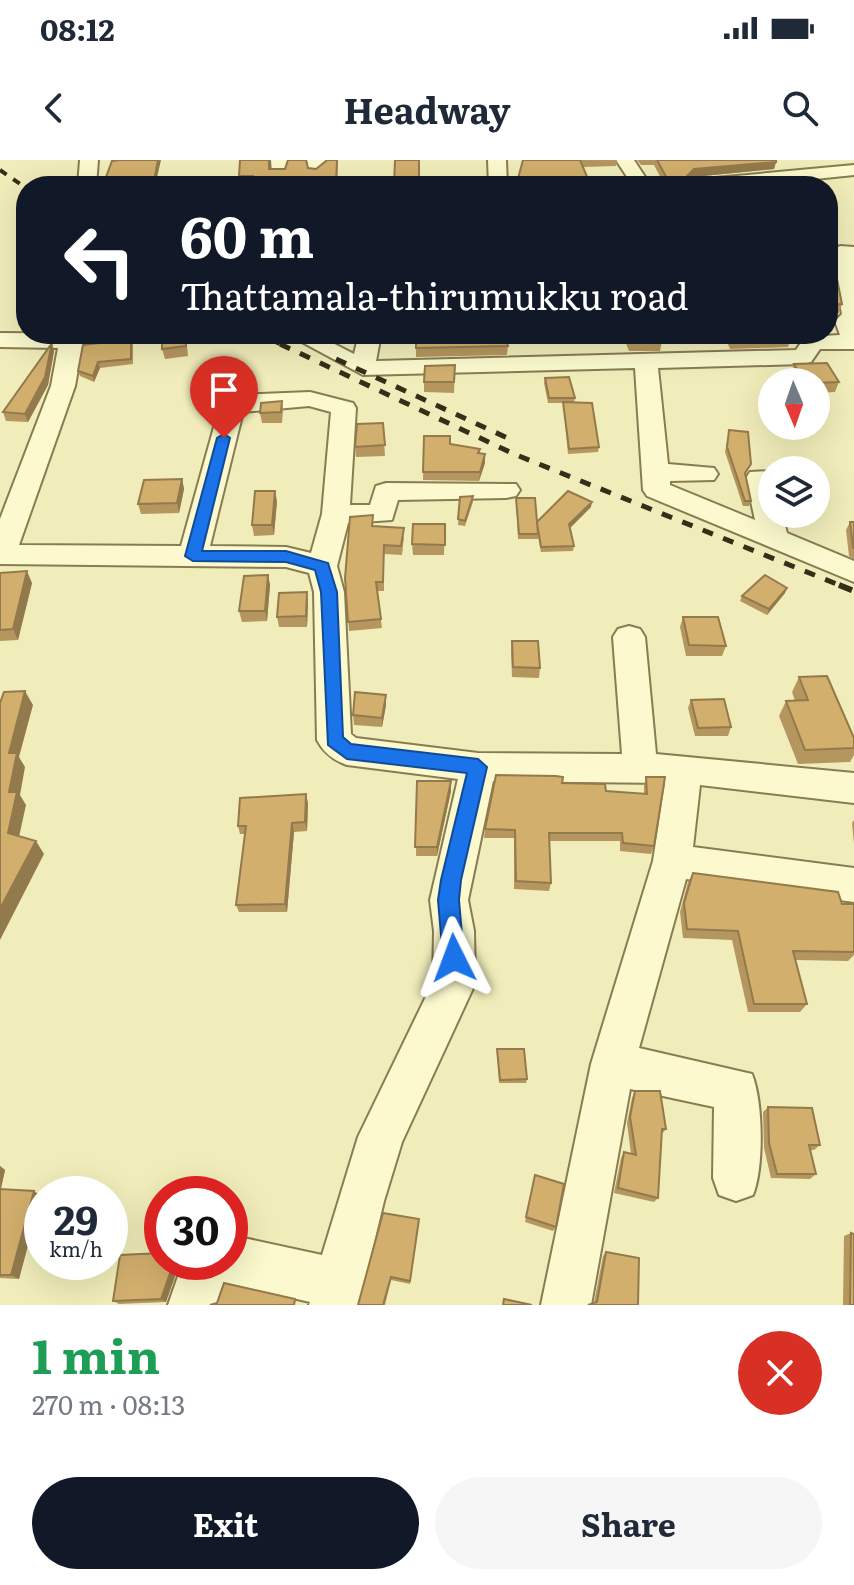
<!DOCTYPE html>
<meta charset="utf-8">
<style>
body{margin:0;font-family:Literata,serif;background:#f6f6f7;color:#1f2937;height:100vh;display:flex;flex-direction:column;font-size:30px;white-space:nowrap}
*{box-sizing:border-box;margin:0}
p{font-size:26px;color:#747a83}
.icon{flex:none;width:44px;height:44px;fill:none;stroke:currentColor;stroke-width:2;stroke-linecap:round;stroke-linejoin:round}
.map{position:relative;height:1145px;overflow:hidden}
.panel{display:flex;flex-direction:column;background:#fff;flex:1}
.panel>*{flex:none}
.banner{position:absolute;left:16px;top:16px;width:822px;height:168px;border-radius:32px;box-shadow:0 8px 32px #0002;background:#111827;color:#fff;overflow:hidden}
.needle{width:52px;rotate:178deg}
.controls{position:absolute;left:758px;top:208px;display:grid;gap:16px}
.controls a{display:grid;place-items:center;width:72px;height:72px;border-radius:50%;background:#fff;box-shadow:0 8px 32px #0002;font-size:40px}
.speed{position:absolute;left:24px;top:1016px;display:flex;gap:16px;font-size:40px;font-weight:700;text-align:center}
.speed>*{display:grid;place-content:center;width:104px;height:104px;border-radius:50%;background:#fff;box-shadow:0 8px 32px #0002;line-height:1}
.speed small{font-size:20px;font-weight:400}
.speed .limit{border:12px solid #d22;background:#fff;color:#111}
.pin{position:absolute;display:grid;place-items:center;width:68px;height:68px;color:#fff;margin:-82px -34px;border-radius:50% 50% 50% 0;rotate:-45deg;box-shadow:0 0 8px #0007}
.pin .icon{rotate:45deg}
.me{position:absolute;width:88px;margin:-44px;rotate:357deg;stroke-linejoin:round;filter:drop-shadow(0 0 6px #0008)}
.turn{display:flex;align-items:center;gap:28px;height:168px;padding:0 32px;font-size:36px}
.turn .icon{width:104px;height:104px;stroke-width:2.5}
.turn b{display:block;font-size:56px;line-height:68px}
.round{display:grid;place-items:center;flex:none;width:84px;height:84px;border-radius:42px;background:#f6f6f7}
.summary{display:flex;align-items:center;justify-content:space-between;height:136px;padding:0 32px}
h1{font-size:48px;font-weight:700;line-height:60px;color:#1e9e55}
.cta{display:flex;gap:16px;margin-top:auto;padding:16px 32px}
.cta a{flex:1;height:92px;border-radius:48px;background:#111827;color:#fff;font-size:32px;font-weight:700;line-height:92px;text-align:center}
.cta a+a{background:#f6f6f7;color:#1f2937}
.status{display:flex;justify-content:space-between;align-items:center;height:56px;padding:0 40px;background:#fff;direction:ltr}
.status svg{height:22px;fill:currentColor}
header{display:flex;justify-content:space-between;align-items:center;height:104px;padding:0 32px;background:#fff;font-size:36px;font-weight:700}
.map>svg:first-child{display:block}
</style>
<div class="status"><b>08:12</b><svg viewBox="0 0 49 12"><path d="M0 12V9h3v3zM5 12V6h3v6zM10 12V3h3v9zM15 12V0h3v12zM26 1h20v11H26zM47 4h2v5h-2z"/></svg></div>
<header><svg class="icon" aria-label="back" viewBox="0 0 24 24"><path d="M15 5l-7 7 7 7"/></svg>Headway<svg class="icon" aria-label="search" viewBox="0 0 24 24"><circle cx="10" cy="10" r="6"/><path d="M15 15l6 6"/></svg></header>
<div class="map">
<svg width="854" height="1145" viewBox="0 0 854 1145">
<rect width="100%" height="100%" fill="#f1edba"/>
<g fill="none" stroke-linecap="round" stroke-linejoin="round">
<!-- minor casing -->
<g stroke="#887c53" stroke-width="4">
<path id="minor" d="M80,0H98L96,26H78Z
M271,0H289L284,14H272Z
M307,0H325L324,8L315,13L309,12Z
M488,0H506L507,26H489Z
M616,0H634L651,26H633Z
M854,5V15L748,26H684L693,20Z
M840,86L854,87V189H820L811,202L803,204L658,208L668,304L714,308L718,314L714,320L670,321V325L755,360L746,318L750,312L772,311V354H782L787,373L854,401V422L647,336L643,330L635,208L363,215L287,174H315L354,194L359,174H381L376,201L796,190L805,177L840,175L835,161L842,154L830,92Z
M0,173L138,174L127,181L82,187L75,226L19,385L181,386L219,249L230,237L239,235L310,232L353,243L356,248L350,345H370L376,326L386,323L516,324L520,330L516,336L506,338L398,340L392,360L348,363L337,406L344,432L351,574L356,578L478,593L622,594L613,477L618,469L629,466L640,469L645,477L656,594L854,613V643L700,625L693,687L854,708V742L686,719L639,888L752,914C763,942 764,1007 753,1035L736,1041L719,1035L713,1018L714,947L630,929L591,1145H541L591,904L653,701L665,623L493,621L468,740L474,771L475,824L402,982L384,1041L359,1145H309L310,1142L226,1123L218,1145H168L183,1102H230V1075L322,1095L358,977L433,822L434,771L430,740L458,619L347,605C333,600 324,593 317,580L314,432L309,413L286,407L0,404V359L51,226L58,188L0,187ZM309,246L331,252L322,354L311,393L286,387L210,386L243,252Z"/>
</g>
<!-- minor -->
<use href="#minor" fill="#fbf9cd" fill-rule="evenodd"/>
<!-- rail-far2 -->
<path stroke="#362e19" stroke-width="4" stroke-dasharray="8 8" stroke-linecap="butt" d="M0,10L26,28
M258,174L284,186"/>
<!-- rail-far1 -->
<path stroke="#362e19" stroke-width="5" stroke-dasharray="11 11" stroke-linecap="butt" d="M280,184L514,294L844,427
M336,199L514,281"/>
<!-- rail -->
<path stroke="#362e19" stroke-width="6" stroke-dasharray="14 14" stroke-linecap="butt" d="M839,425L854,431"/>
</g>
<!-- wall -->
<path fill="#b5965e" d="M338,0L337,26H251L252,23H240L239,16L270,9H316Z
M523,0H617L616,6L583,7Z
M637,0H776V2L774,9L693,17L690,20L790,26H665L654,5H641Z
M828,94L842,144L839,153H828Z
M162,174H186L188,196L165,199L162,189Z
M416,174L508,186L507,195L416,197Z
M559,174H585L584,179H560Z
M622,174H659L662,181L660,191H629Z
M724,174H789L791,178L788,187L730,189Z
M131,179L133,184V204L100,208L94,222L80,216L78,211Z
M54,191L48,225L28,262L6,261L3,252Z
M794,204L839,222L835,232L816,233V222H795L791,214Z
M455,205L454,233L424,232V222Z
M545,218L575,238L574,243L599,287L598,292L568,294L563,243H548L544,223Z
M282,241L283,251L282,263H262L260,253Z
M383,263L385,296L356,297L355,287Z
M729,270L751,304L745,315L751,341L749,346H743L725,292Z
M424,276L450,284L480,289L479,293L485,294V303L479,321L423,320Z
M182,319L184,329L179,353L141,354L138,344Z
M473,336V342L465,366L458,365L460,337Z
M516,338L537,362L591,347L570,368L574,386L573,391L541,392L538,376V379H518Z
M277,341L274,375L254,376L252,365Z
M850,362H854V399L849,396L846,370Z
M445,364L444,395H413L412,384Z
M373,366L404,377L402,395L384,394V431H377L382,468L349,471L345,418Z
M0,413L32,423L18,480L0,481Z
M268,415L270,425L267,461L242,462L239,451Z
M785,433L767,455L740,441L742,436Z
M308,442L307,467H279L277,457Z
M683,457L726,486L722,496H686L680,467Z
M512,481L540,508L539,518L512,517L511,491Z
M799,517L854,578V595L850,602L798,604L779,556L786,541H795L792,532Z
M386,535V545L382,567L354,565L353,555Z
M691,540L731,567L728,576H695L688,548Z
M646,617L654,686L651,694L620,691V681H549L551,723L549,731L514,729V678H484L485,669L562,623L606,631L644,634V626Z
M417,621L451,631L437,696H416Z
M308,643L307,671L294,672L287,752H239L236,745L245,674H240L238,666Z
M854,660V684L852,663Z
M693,713L842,744H854V795L848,801L795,800L807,844L800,852H748L732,780L683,778L680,752L688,722Z
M497,889L527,919L526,923H499Z
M635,931L666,969L661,975L658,1038L654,1042L614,1033L621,998L624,992L631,994L627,963L632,938Z
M768,947L820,985L814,990H810L816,1014L810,1019L771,1018L764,988L763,952Z
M0,1006L5,1010L1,1029L41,1036L19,1119L0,1118Z
M535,1015L556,1067L553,1071L525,1062Z
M419,1063L410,1124L391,1120L385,1145H358Z
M851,1073L854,1145H843L844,1076Z
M606,1092L638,1145L594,1143L603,1096Z
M162,1102H180L166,1142L119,1144L113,1141Z"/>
<!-- shaded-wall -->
<path fill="#937a4c" d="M158,0H161L155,26H153Z
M776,2L774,9L693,17L684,26L683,20L694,9Z
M52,183L54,191L48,225L28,262L25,254Z
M98,202L100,208L94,222L93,216Z
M485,294V303L479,321L480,312Z
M182,319L184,329L179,353L177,343Z
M275,331L277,341L274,375L272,365Z
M592,342L591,347L569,369V364Z
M27,411L32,423L18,480L13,469Z
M268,415L270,425L267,461L265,451Z
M787,428L785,433L767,455L769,449Z
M307,432L308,442L307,467L306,456Z
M25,531L33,545L19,597L25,607L20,635L26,645L17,686L8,673L9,593Z
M386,535V545L382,567V558Z
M451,621V631L437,696V687Z
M306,634L308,643L307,671L305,662Z
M292,663L294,672L287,752L285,744Z
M36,681L44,694L0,780V749Z
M0,1006L5,1010L0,1032Z
M34,1031L41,1036L19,1119L11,1115Z
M174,1102H180L166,1142L161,1139Z"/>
<!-- building -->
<path fill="#d2af6d" stroke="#937a4c" stroke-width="2" d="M120,0H158L153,26L103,25L112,1Z
M240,0H269V9H285L288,0H306L308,8L316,9L326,1V0H337L336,26H251L253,16H239Z
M395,0H419V18L445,17L447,26H380L394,25Z
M523,0H580L591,26H516Z
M657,0H776V2L694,9L683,20L785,18L790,26H671Z
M828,94H832L842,144L828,145Z
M162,174H185L186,186L162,189Z
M416,174H503L508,186L416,188Z
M627,174H659L662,181L630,182Z
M731,174H789L791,178L733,179Z
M131,179V199L98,202L93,216L78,211L83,185Z
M52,183L45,217L25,254L3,252Z
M827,203L839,222L816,223V222H805L794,204Z
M455,205L454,222H424L425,206Z
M569,217L575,238H549L545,218Z
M282,241L281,252L260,253L261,243Z
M563,242L592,243L599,287L569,289Z
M383,263L385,285L355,287L357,264Z
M729,270L748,272L751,304L745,313L751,341H745L727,287Z
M424,276H450V284L480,289L478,293L485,294L480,312H423Z
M182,319L177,343L138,344L144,320Z
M255,331H275L272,365H252Z
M568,331L592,342L569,364L574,386L541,387L537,363L538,374H519L516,338H535L537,362Z
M473,336L465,361L458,359L460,337Z
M373,355L372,366L404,368L401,386L384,385L383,422H376L381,459L348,462L345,418L350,357Z
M850,362H854V388L853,387Z
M413,364H445V385L412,384Z
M27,411L13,469L0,470V413Z
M268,415L265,451H239L244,416Z
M765,415L787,428L769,449L742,436Z
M307,432L306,456L277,457L279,433Z
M683,457H718L726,486L689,485Z
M512,481H538L540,508L513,507Z
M827,516L854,578V588L805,590L786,541L808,540L799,517Z
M25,531L9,593H17L9,632H17L8,673L36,681L0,749V543L4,532Z
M355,532L386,535L382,558L353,555Z
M724,539L731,567L698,568L691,540Z
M496,615L556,616L563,617L562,623L605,624L606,631L647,634L646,617H665L654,686L623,683L622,673H549L551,723L516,721L515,670L485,669Z
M417,621H451L437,687H415Z
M306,634L305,662L292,663L285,744L236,745L246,666H238L240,638Z
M693,713L838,732L842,744H854V792L793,791L807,844H754L738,771L687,769L684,743Z
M497,889H524L527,919L500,920Z
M635,931H660L666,969H662L658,1038L618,1028L624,992L636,995L630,957Z
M768,947L812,948L820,985H809L816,1014H777L769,983Z
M535,1015L564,1024L556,1067L526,1057Z
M0,1029L34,1031L11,1115H0Z
M383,1053L419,1059L410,1121L391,1117L383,1145H358Z
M851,1073L854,1074V1145H850Z
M606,1092L639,1098L638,1145H588L597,1142Z
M162,1093V1102H174L161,1139L113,1141L120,1095Z
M224,1123L295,1139L294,1145H210L217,1143Z
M504,1139L532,1145H503Z"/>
<!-- route -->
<path fill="#1a73e8" stroke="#114b97" stroke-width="2" d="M224,274L230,278L202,391H286L328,403L337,432L343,577L351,584L478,599L487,607L461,720L459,740L464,798L461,805L454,808L446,805L443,798L438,740L441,720L467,613L347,599L328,585L321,432L315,410L286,402L193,401L185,396L217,278Z"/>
</svg>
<div class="controls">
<a><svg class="needle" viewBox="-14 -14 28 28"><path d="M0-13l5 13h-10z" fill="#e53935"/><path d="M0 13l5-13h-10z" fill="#747a83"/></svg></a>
<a><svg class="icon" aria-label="layers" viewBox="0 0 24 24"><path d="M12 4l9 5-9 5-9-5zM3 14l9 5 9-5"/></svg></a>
</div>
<div class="speed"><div>29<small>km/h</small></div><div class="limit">30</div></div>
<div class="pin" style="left:224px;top:278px;background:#d93025"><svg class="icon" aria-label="arrive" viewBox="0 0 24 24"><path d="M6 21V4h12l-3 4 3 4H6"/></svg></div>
<svg class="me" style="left:454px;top:798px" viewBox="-20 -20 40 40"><path d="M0-17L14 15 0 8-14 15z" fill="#1a73e8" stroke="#fff" stroke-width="4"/></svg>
<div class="banner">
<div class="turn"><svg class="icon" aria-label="left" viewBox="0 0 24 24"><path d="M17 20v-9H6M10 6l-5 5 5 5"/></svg><div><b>60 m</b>Thattamala-thirumukku road</div></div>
</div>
</div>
<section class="panel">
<div class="summary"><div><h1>1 min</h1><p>270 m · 08:13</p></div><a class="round" style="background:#d93025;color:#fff"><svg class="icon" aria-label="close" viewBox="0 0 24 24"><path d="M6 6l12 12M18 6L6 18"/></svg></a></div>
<div class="cta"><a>Exit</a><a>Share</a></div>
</section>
